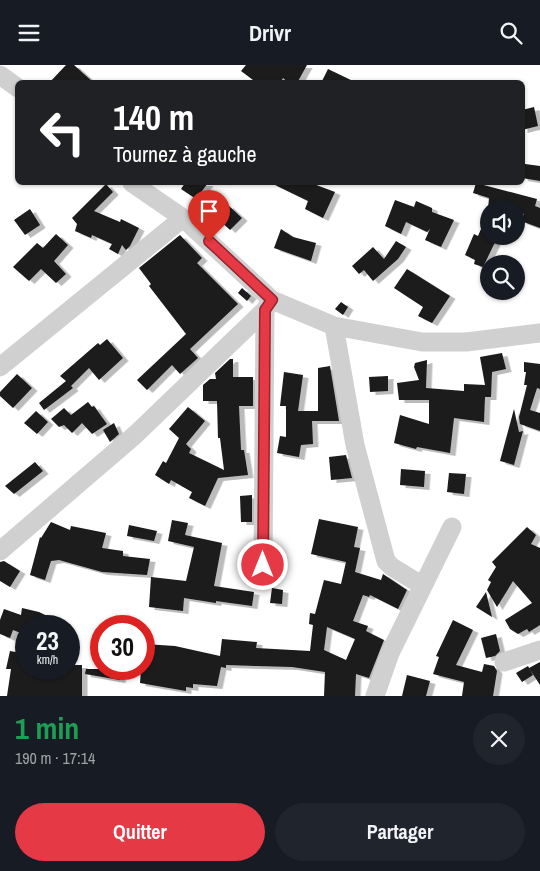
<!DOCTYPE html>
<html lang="fr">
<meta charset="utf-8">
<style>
body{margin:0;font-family:"Archivo Narrow",sans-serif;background:#20242c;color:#f1f3f6;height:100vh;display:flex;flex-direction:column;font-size:19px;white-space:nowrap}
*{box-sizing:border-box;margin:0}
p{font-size:16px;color:#9ea1a6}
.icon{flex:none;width:28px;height:28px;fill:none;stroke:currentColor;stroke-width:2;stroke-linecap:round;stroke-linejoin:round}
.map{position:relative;height:631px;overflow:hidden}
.sheet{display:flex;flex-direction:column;background:#171b24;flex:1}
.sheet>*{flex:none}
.banner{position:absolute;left:15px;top:15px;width:510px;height:105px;border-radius:8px;box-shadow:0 1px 4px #0004;background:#202124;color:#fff;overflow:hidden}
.tools{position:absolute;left:480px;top:135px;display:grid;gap:10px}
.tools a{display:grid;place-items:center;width:45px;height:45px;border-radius:50%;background:#171b24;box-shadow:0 1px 4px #0004;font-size:25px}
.speed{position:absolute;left:15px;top:550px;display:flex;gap:10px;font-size:25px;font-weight:700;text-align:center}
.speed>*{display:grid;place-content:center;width:65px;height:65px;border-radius:50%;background:#171b24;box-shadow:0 1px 4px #0004;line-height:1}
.speed small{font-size:12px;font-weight:400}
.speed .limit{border:8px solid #d22;background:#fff;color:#111}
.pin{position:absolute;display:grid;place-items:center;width:42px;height:42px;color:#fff;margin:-51px -21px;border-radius:50% 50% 50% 0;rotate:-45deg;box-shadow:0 0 5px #0007}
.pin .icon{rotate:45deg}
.me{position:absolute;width:55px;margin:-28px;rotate:0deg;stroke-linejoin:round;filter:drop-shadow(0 0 4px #0008)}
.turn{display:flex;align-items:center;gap:18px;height:105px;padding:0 15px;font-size:22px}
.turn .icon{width:65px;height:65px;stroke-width:2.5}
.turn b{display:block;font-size:35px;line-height:42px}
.round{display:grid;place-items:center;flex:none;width:52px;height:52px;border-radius:26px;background:#20242c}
.head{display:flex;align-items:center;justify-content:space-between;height:85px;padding:0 15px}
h1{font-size:30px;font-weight:700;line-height:38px;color:#1e9e55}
.action{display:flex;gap:10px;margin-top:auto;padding:10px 15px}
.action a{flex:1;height:58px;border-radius:30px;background:#e63946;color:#fff;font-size:20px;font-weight:700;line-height:58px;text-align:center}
.action a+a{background:#20242c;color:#f1f3f6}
header{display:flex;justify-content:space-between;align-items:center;height:65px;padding:0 15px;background:#171b24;font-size:22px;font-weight:700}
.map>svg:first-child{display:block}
</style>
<header><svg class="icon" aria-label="menu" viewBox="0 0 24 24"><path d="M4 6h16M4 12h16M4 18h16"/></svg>Drivr<svg class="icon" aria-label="search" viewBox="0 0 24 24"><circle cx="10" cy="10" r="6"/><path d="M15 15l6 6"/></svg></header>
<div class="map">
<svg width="540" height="631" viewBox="0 0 540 631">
<defs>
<filter id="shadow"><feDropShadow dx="5.5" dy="3" stdDeviation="0" flood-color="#0004"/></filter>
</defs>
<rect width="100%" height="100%" fill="#fff"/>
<!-- building -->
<path fill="#1a1a1a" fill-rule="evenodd" filter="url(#shadow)" d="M66,0H74L94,18H49Z
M246,0H307L297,18H289L283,13L280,18H257L241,6Z
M328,4L357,18H321Z
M534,42L538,61L522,65V45Z
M525,99L540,101V116L522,113Z
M185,118H208L196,134L181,124Z
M271,118H311L335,127L323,153L305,144L308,136Z
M476,118L537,134L535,141L540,143V163L521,156L524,149L516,146V144H488L489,133L473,128Z
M106,119L113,127L94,146L120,157L121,154L139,163L130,181L126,185L122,180L118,189L109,184L112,179L92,170L91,173L75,166L77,159L72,153Z
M395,135L414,142L416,136L432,143V147L454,155L441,182L425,175L430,164L427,167L406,157L401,169L385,161Z
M228,140L242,153L230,165L216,152Z
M30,144L40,160L25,170L14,155Z
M281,164L293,172L316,178L311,196L274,183Z
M481,164L489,167V171H498L483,202L474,199L475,195L465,190L474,169L478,171Z
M56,169L68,180L54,196L66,209L56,218L41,204L29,216L13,202L37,178L43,183Z
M180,170L202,193L197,198L238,239L190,284L198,293L180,309L172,300L147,325L137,315L186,269L149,221L151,219L139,203Z
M396,176L406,182L398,194L373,216L364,205L359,209L352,201L373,182L384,194Z
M407,204L450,231L432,258L418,251L423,242L394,223Z
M242,223L251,231L247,236L238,228Z
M341,237L348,242L343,250L335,244Z
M107,274L123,293L99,315L89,303L71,321L73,323L44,345L39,338L66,316L60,311L98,278L100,280Z
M502,288L506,304L492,307L491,332H485L484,357L454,353L450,388L417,382L416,384L394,378L400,350L429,359V335H399L397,318L419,315L414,302L415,298L427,295L426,323L464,326V319L485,320L480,292Z
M230,294H233V312H253V341H239L241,385H244L248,410L218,413L205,441L189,433L192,427L171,415L169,419L155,410L163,396L166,398L179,373L169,364L188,342L205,356L186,379L191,384L189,388L224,405L220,373H218L217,336H203V320L210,314H216L215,308Z
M524,297L540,299V324L537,323L530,345L540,348V366L520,359L519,352L527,320H524L526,307H524Z
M330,301L339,356H312L313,379L301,380L299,392L277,388L280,371L286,372V341H280L284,307L303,310L298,346H318V303Z
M17,309L32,323L13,343L0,331V327Z
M388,311V326L370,327L369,312Z
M88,337L92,342L94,341L107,359L92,369L82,358L72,368L64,360L59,362L51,354L64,343L71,350Z
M514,344L519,367L523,366L514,400L500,396Z
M36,346L48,357L37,369L24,358Z
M114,358L119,369L110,377L103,365Z
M346,390L352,413L331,415L329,392Z
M35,397L43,406L14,429L5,421Z
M401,404L425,406L424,422L400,420Z
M449,408L466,409L464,429L447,427Z
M252,430V457H241L240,431Z
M319,454L358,462L354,482L360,483L355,507L381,515L383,509L407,525L398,544L370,530L369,532L363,530L353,556L368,561L366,566L384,575L369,613L356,609L355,631H324L325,607L292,602L226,600V603L221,602L217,621L193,619V623L186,622V626L140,618L141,604H144V579L175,581L220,591L222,574L257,577L256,583L310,586L313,560L309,559L310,548L315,549L324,515L341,519L346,497L311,489ZM327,562L355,574L346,595L324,585Z
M172,455L188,458L185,470L222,478L214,521L254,527L252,541L216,536V538L184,533L183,546L149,542L151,512L186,516L194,482L168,476Z
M51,457L70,465L71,461L106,468L102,483L123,486V491L150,494L147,510L102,507L59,495L51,496L45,515L30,510L40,472L41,473Z
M129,460L157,466L154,476L127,471Z
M527,462L536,470L531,479L540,483V560L529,567L527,564L518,569L510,564L505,555L532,538L513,516L497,542L487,525L491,517L488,515L496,502L492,497Z
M4,496L20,506L10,522L0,516V497Z
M272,523L283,525L282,539L270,538Z
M486,527L492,552L476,542Z
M22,543L39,547L68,561H26V570L13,565L10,573L0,569V555L4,544L21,550Z
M453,555L473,565L456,600L482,607L484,599L494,601L497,606L493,631H462L464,617L433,609L439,592L436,591Z
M496,569L500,586L495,591L486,593L481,573Z
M10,586L26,589V604H69V600H82V631H7L11,604H6Z
M540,597V620L529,603Z
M528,601L533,610L522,617L516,608Z
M86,604H122L120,615L85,609Z
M407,610L430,616L426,631H402Z"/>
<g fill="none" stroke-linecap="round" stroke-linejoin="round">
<!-- minor -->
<path stroke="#d0d0d0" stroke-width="19" d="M0,10L18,23
M132,118L183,153L272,235L334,261L422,277H466L540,268
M334,261L355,380L386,496L392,502L423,521
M0,302L183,153
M0,486L135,370L265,245L272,235
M263,500L265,245
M504,597L540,585
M375,631L390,588L452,462"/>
</g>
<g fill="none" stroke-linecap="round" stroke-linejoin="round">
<!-- route casing -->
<g stroke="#96252e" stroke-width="12">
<path id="route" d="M209,176L272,235L265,245L263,500"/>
</g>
<!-- route -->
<use href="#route" stroke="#e63946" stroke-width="9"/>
</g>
</svg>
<div class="tools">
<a><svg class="icon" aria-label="sound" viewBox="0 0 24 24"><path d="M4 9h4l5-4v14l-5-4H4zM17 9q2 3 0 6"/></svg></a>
<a><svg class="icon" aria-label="search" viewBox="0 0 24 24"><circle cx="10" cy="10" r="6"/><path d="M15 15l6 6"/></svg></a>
</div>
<div class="speed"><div>23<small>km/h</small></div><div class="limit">30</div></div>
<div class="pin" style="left:209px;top:176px;background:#d93025"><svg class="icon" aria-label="arrive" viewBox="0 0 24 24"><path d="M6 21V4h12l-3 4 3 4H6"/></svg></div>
<svg class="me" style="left:263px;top:500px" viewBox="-20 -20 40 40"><circle r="17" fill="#e63946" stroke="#fff" stroke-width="3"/><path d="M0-11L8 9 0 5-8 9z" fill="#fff"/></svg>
<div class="banner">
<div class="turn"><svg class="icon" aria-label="left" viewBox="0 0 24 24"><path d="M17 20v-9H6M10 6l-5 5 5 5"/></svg><div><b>140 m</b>Tournez à gauche</div></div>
</div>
</div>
<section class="sheet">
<div class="head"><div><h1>1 min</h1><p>190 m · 17:14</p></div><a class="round"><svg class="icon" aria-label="close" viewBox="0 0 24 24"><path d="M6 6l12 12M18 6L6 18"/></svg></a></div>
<div class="action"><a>Quitter</a><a>Partager</a></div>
</section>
